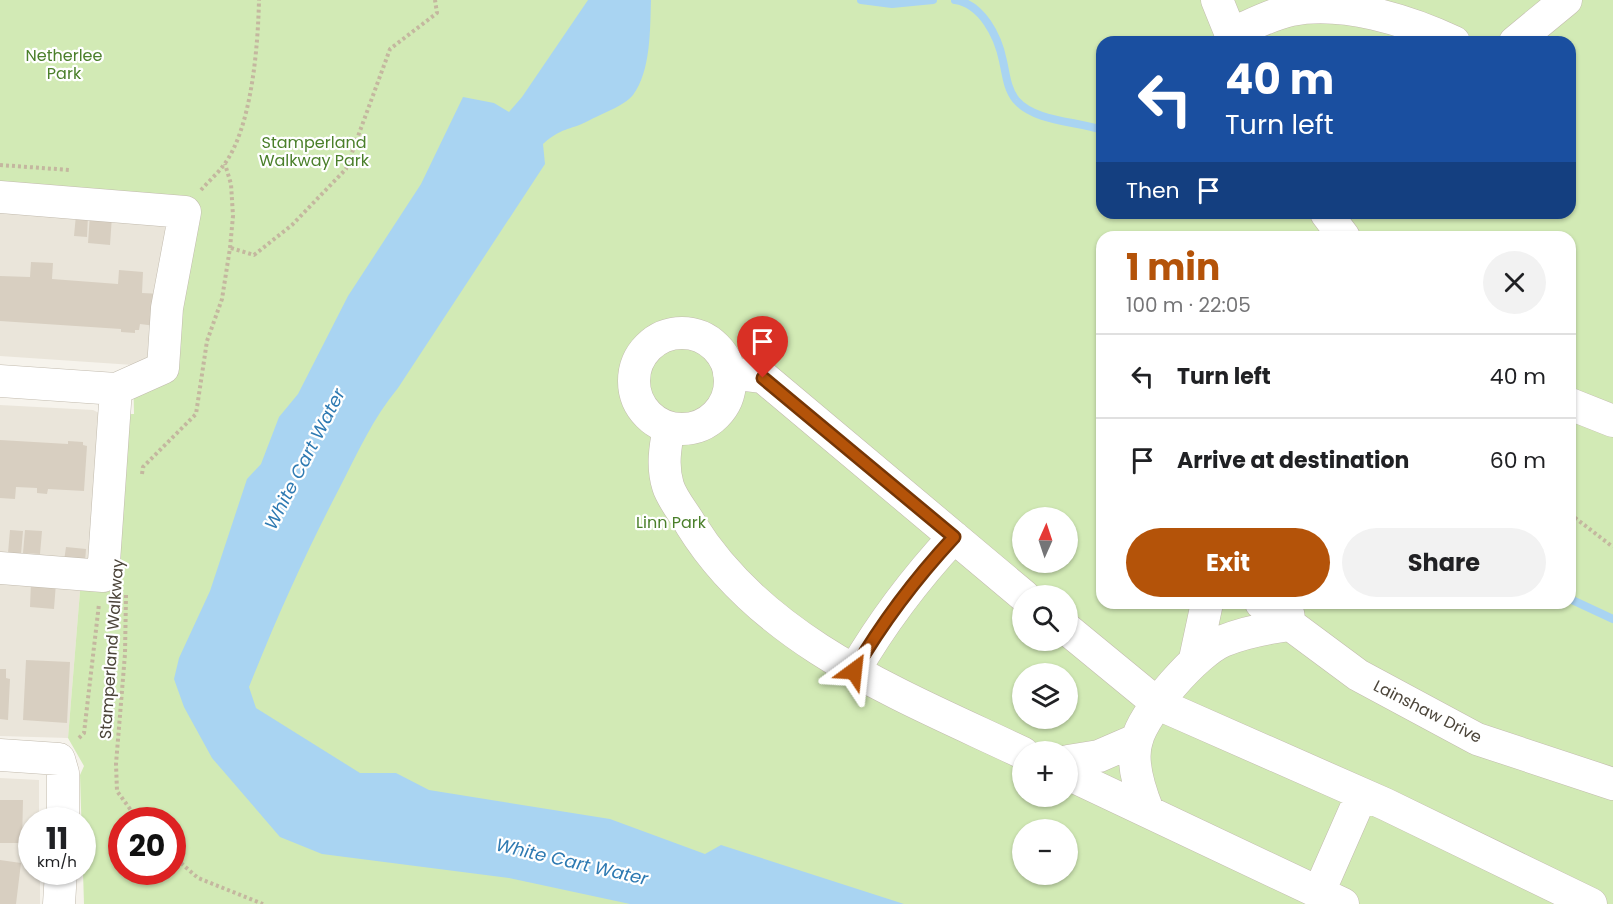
<!DOCTYPE html>
<meta charset="utf-8">
<style>
body{margin:0;font-family:Poppins,sans-serif;background:#f2f2f2;color:#202124;height:100vh;display:flex;flex-direction:column;font-size:22px;white-space:nowrap}
*{box-sizing:border-box;margin:0}
p{font-size:20px;color:#757577}
.icon{flex:none;width:33px;height:33px;fill:none;stroke:currentColor;stroke-width:2;stroke-linecap:round;stroke-linejoin:round}
.map{position:relative;flex:1;overflow:hidden}
.side{position:absolute;left:1096px;top:231px;width:480px;height:378px;display:flex;flex-direction:column;background:#fff;border-radius:18px;box-shadow:0 2px 4px #0004}
.side>*{flex:none}
.hud{position:absolute;left:1096px;top:36px;width:480px;height:183px;border-radius:18px;box-shadow:0 2px 4px #0004;background:#1a4fa0;color:#fff;overflow:hidden}
.needle{width:39px;rotate:3deg}
.tools{position:absolute;left:1012px;top:507px;display:grid;gap:12px}
.tools a{display:grid;place-items:center;width:66px;height:66px;border-radius:50%;background:#fff;box-shadow:0 2px 4px #0004;font-size:30px}
.speed{position:absolute;left:18px;top:807px;display:flex;gap:12px;font-size:30px;font-weight:700;text-align:center}
.speed>*{display:grid;place-content:center;width:78px;height:78px;border-radius:50%;background:#fff;box-shadow:0 2px 4px #0004;line-height:1}
.speed small{font-size:15px;font-weight:400}
.speed .limit{border:9px solid #d22;background:#fff;color:#111}
.pin{position:absolute;display:grid;place-items:center;width:51px;height:51px;color:#fff;margin:-62px -26px;border-radius:50% 50% 50% 0;rotate:-45deg;box-shadow:0 0 6px #0007}
.pin .icon{rotate:45deg}
.me{position:absolute;width:66px;margin:-33px;rotate:30deg;stroke-linejoin:round;filter:drop-shadow(0 0 4px #0008)}
.turn{display:flex;align-items:center;gap:21px;height:126px;padding:0 30px;font-size:27px}
.turn .icon{width:78px;height:78px;stroke-width:2.5}
.turn b{display:block;font-size:42px;line-height:51px}
.then{display:flex;align-items:center;height:57px;padding:0 30px;background:#0003;gap:12px;font-size:22px}
.round{display:grid;place-items:center;flex:none;width:63px;height:63px;border-radius:32px;background:#f2f2f2}
.head{display:flex;align-items:center;justify-content:space-between;height:102px;padding:0 30px}
h1{font-size:36px;font-weight:700;line-height:45px;color:#b45309}
.primary-button{display:flex;gap:12px;margin-top:auto;padding:12px 30px}
.primary-button a{flex:1;height:69px;border-radius:36px;background:#b45309;color:#fff;font-size:24px;font-weight:700;line-height:69px;text-align:center}
.primary-button a+a{background:#f2f2f2;color:#202124}
ul{padding:0;list-style:none}
li{display:flex;align-items:center;gap:18px;height:84px;padding:0 30px;border-top:2px solid #e0e0e0}
li div{flex:1}
li b{display:block;font-size:22px}
li em{font-style:normal}
.map>svg:first-child{display:block}
</style>
<div class="map">
<svg width="1613" height="904" viewBox="0 0 1613 904">
<rect width="100%" height="100%" fill="#f6f3ec"/>
<!-- residential -->
<path fill="#eae5da" d="M0,201L173,214L148,366L0,356Z
M0,405L93,410L101,414L90,565L0,559Z
M0,574L81,579L68,738L0,736Z
M0,778L39,780V820H32V872H40V904H0Z"/>
<!-- green -->
<path fill="#d2eab5" fill-rule="evenodd" d="M0,0H1613V904H84L80,775L84,766L68,738L81,579L89,581L101,414H134L133,365L148,366L176,217L0,192ZM1102,42H1570V213H1102ZM1102,237H1570V603H1102ZM1023,518H1068V562H1023ZM1023,596H1068V640H1023ZM1023,674H1068V718H1023ZM1023,752H1068V796H1023ZM122,820H172V872H122ZM1023,830H1068V874H1023Z"/>
<!-- water -->
<path fill="#a9d4f2" d="M588,0H651C650,29 651,71 633,95C624,106 601,114 588,121C568,131 562,127 543,144L545,164L398,388C373,418 358,452 340,487C306,552 276,619 249,687L256,708L360,773H396L429,790L610,819L705,854L721,845L904,904H630L509,878L322,854L280,837L212,758L184,707L174,679L179,658L210,591L247,479L261,464L279,417L298,394L348,296L421,184L463,97L494,103L509,112L522,97Z"/>
<g fill="none" stroke-linecap="round" stroke-linejoin="round">
<!-- stream -->
<path stroke="#a9d4f2" stroke-width="8" d="M861,0L892,4L933,0
M955,0C982,4 998,36 1003,61C1006,74 1007,89 1016,100C1035,122 1077,121 1102,130
M1570,599L1613,619"/>
</g>
<!-- building -->
<path fill="#d8cfc1" d="M90,214L112,216L110,245L88,243Z
M76,215L88,216L87,237L74,236Z
M31,262L53,263L52,279L118,284L119,270L143,272L142,293L162,294L156,326L140,324L139,330H135V333L121,332V329L0,321V276L30,277Z
M0,440L68,444V441L83,442V445L87,446L84,491L48,489L47,494L37,493V488L16,487L15,499L0,498Z
M10,530L23,531L21,554L8,553Z
M25,530L42,531L40,554L23,553Z
M66,547L86,549L85,562L64,561Z
M31,582L56,583L54,609L30,607Z
M26,660L70,662L67,723L23,720Z
M0,669H6V678L10,679L8,720L0,719Z
M0,800H23L22,843H0Z
M0,860L21,863L16,904H0Z"/>
<g fill="none" stroke-linecap="round" stroke-linejoin="round">
<!-- minor casing -->
<g stroke="#c2bbae" stroke-width="33">
<path id="minor" d="M1217,0L1234,42
M1230,34C1250,26 1271,14 1291,10C1343,0 1407,20 1454,42
M1515,42L1566,0
M0,197L185,212L167,308L163,368L116,389L103,576L0,568
M1326,213L1344,237
M634 381a48 48 0 1 1 96 0a48 48 0 1 1-96 0Z
M729,373L763,377L1024,596
M0,381L116,389
M1570,404L1613,421
M669,428C665,447 662,467 668,486C672,499 684,513 691,525C764,643 903,696 1023,753
M1261,603L1358,675L1477,739L1613,784
M1068,630L1158,704L1385,804L1591,904
M1195,659L1207,603
M854,671C883,621 915,579 954,537
M0,755L59,759L63,773V820
M1068,761L1099,756L1136,740
M1068,774L1343,904
M1148,811C1140,791 1130,761 1137,740C1144,712 1197,652 1223,641C1245,632 1267,628 1290,625L1288,613
M1319,892L1362,794
M59,904L61,872"/>
</g>
<!-- path -->
<path stroke="#c4b79f" stroke-width="4" stroke-dasharray="3 3" stroke-linecap="butt" d="M0,165L70,170
M201,190C208,182 217,174 223,166C252,129 258,45 259,0
M231,248L254,255L292,225L346,169L390,49L437,13L435,0
M142,474L143,467L196,414L207,341L222,299L230,248L233,216L231,184L225,164
M1570,514L1613,547
M126,595L125,654L116,764L117,791L138,820
M79,738L84,733L99,604
M172,855L198,878L263,904"/>
<!-- minor -->
<use href="#minor" stroke="#fff" stroke-width="32"/>
</g>
<g fill="none" stroke-linecap="round" stroke-linejoin="round">
<!-- route casing -->
<g stroke="#753606" stroke-width="15">
<path id="route" d="M763,378L954,537C915,579 883,621 854,671"/>
</g>
<!-- route -->
<use href="#route" stroke="#b45309" stroke-width="10"/>
</g>
<g text-anchor="middle" stroke-width="4.5" stroke-linejoin="round" paint-order="stroke">
<!-- park labels -->
<g font-size="16" fill="#4a7f2a" stroke="#fff">
<text x="64" y="61">Netherlee<tspan x="64" dy="18">Park</tspan></text>
<text x="314" y="148">Stamperland<tspan x="314" dy="18">Walkway Park</tspan></text>
<text x="671" y="528">Linn Park</text>
</g>
<!-- street labels -->
<g font-size="16" fill="#4b4439" stroke="#fff">
<text transform="translate(111 649) rotate(-86)" y="6">Stamperland Walkway</text>
<text transform="translate(1428 711) rotate(27)" y="6">Lainshaw Drive</text>
</g>
<!-- water labels -->
<g font-size="18" font-style="italic" fill="#2e7ab2" stroke="#fff">
<text transform="translate(305 459) rotate(-63)" y="6">White Cart Water</text>
<text transform="translate(572 862) rotate(13)" y="6">White Cart Water</text>
</g>
</g>
</svg>
<div class="tools">
<a><svg class="needle" viewBox="-14 -14 28 28"><path d="M0-13l5 13h-10z" fill="#e53935"/><path d="M0 13l5-13h-10z" fill="#757577"/></svg></a>
<a><svg class="icon" aria-label="search" viewBox="0 0 24 24"><circle cx="10" cy="10" r="6"/><path d="M15 15l6 6"/></svg></a>
<a><svg class="icon" aria-label="layers" viewBox="0 0 24 24"><path d="M12 4l9 5-9 5-9-5zM3 14l9 5 9-5"/></svg></a>
<a>+</a>
<a>−</a>
</div>
<div class="speed"><div>11<small>km/h</small></div><div class="limit">20</div></div>
<div class="pin" style="left:763px;top:378px;background:#d93025"><svg class="icon" aria-label="arrive" viewBox="0 0 24 24"><path d="M6 21V4h12l-3 4 3 4H6"/></svg></div>
<svg class="me" style="left:854px;top:671px" viewBox="-20 -20 40 40"><path d="M0-17L14 15 0 8-14 15z" fill="#b45309" stroke="#fff" stroke-width="4"/></svg>
<div class="hud">
<div class="turn"><svg class="icon" aria-label="left" viewBox="0 0 24 24"><path d="M17 20v-9H6M10 6l-5 5 5 5"/></svg><div><b>40 m</b>Turn left</div></div>
<div class="then">Then<svg class="icon" aria-label="arrive" viewBox="0 0 24 24"><path d="M6 21V4h12l-3 4 3 4H6"/></svg></div>
</div>
<section class="side">
<div class="head"><div><h1>1 min</h1><p>100 m · 22:05</p></div><a class="round"><svg class="icon" aria-label="close" viewBox="0 0 24 24"><path d="M6 6l12 12M18 6L6 18"/></svg></a></div>
<ul>
<li><svg class="icon" aria-label="left" viewBox="0 0 24 24"><path d="M17 20v-9H6M10 6l-5 5 5 5"/></svg><div><b>Turn left</b></div><em>40 m</em></li>
<li><svg class="icon" aria-label="arrive" viewBox="0 0 24 24"><path d="M6 21V4h12l-3 4 3 4H6"/></svg><div><b>Arrive at destination</b></div><em>60 m</em></li>
</ul>
<div class="primary-button"><a>Exit</a><a>Share</a></div>
</section>
</div>
